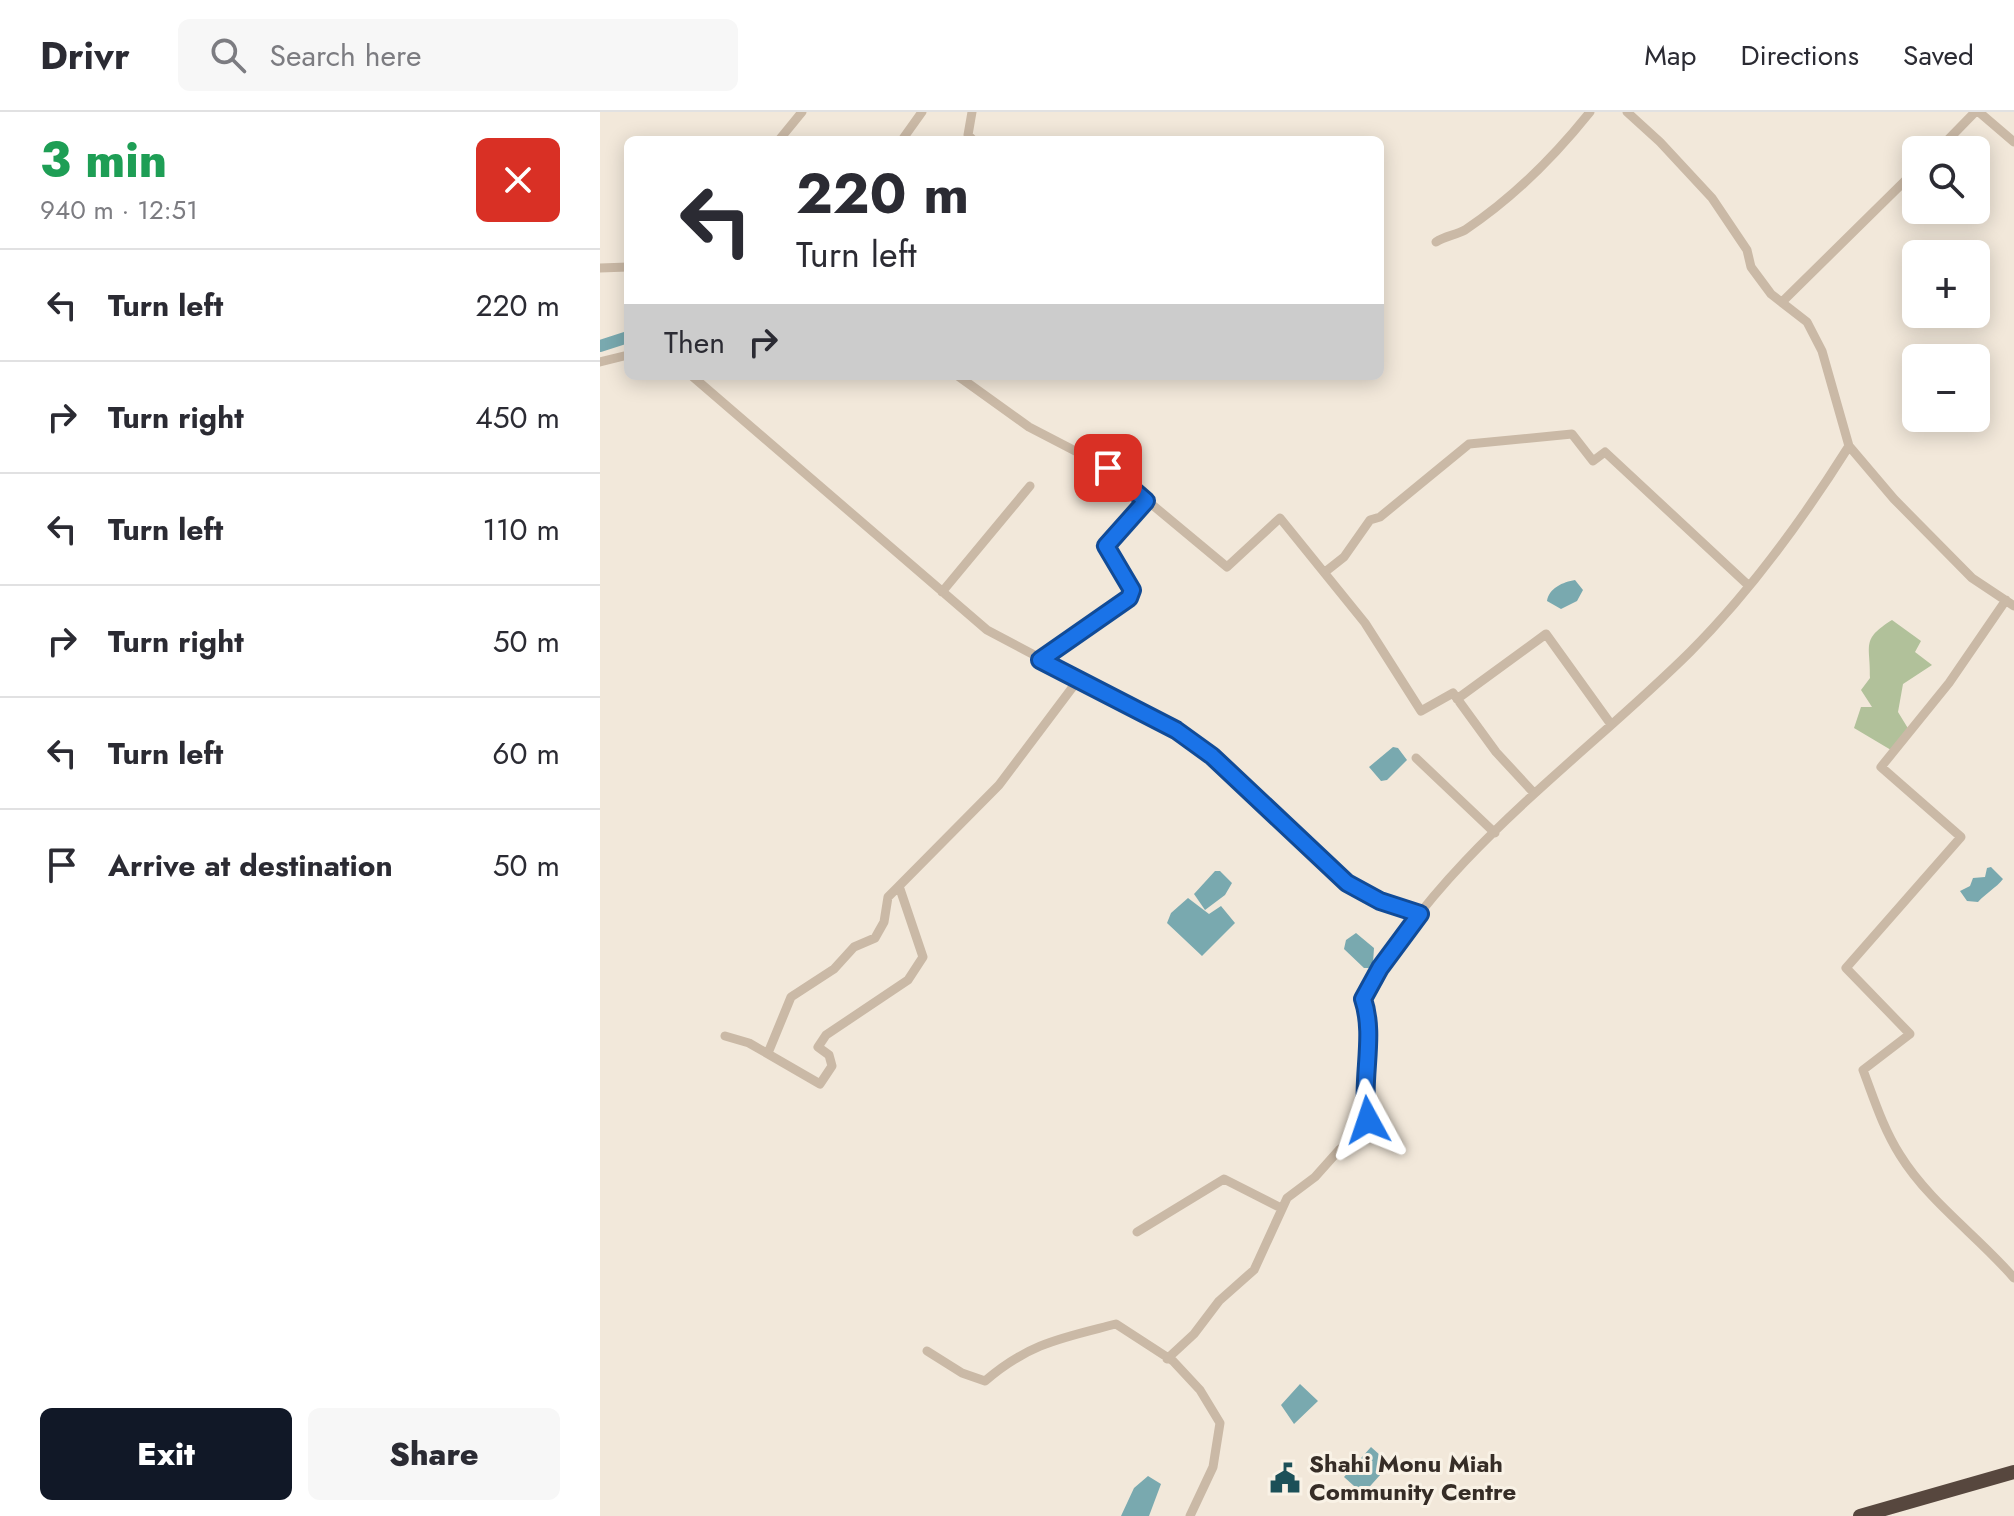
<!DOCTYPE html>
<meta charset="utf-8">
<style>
body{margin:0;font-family:Jost,sans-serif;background:#f7f7f7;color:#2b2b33;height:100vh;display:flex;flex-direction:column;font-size:30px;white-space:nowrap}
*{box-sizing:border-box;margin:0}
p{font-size:26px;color:#7c7c81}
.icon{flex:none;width:44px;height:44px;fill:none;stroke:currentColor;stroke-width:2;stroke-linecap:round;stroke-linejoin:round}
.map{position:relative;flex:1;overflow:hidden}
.side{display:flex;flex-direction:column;background:#fff;width:600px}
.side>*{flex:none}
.guide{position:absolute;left:24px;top:24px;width:760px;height:244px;border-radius:12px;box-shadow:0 4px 20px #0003;background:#fff;color:#2b2b33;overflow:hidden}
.controls{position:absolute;left:1302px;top:24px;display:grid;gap:16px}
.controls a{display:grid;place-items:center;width:88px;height:88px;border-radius:12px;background:#fff;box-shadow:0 4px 20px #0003;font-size:40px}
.pin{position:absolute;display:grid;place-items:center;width:68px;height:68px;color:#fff;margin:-34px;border-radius:16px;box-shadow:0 4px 12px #0006}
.me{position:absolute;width:88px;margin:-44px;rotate:355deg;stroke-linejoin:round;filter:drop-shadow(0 0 6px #0008)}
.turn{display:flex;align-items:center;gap:28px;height:168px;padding:0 40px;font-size:36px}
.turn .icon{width:104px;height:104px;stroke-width:2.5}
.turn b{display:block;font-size:56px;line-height:68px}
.then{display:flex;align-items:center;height:76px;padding:0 40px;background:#0003;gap:16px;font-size:30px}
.round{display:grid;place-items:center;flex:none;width:84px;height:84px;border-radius:12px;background:#f7f7f7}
.overview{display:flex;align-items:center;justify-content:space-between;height:136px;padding:0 40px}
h1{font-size:48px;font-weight:800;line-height:60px;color:#1e9e55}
.primary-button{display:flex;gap:16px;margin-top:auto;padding:16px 40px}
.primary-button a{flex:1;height:92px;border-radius:12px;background:#111827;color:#fff;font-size:32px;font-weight:800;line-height:92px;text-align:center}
.primary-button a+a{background:#f7f7f7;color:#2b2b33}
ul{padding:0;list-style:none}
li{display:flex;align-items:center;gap:24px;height:112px;padding:0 40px;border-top:2px solid #e1e1e2}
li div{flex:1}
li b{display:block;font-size:30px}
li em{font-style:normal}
header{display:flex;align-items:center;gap:48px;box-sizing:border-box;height:112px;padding:0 40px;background:#fff;border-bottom:2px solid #e1e1e2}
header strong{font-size:38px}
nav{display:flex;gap:44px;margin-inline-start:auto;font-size:28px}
.search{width:560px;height:72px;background:#f7f7f7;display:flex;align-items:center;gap:20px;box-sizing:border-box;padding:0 28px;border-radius:12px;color:#7c7c81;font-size:30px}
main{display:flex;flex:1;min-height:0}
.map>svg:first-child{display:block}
</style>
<header>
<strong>Drivr</strong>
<div class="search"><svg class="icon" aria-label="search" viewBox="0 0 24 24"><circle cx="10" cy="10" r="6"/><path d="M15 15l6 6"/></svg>Search here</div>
<nav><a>Map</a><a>Directions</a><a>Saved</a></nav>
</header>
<main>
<section class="side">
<div class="overview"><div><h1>3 min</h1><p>940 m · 12:51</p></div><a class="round" style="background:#d93025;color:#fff"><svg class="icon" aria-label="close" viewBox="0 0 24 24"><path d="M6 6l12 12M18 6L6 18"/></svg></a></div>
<ul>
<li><svg class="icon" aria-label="left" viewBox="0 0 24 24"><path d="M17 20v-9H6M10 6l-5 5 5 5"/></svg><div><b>Turn left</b></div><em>220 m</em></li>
<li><svg class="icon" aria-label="right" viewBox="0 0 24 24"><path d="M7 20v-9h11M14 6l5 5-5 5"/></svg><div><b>Turn right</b></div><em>450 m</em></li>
<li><svg class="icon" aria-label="left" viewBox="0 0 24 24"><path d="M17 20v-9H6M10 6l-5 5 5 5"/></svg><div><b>Turn left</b></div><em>110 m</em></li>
<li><svg class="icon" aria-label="right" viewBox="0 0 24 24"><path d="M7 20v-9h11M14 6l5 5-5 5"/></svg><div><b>Turn right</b></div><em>50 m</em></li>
<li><svg class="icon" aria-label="left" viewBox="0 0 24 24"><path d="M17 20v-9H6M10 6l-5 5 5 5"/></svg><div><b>Turn left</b></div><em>60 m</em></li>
<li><svg class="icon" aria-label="arrive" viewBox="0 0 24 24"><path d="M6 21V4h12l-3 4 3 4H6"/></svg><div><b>Arrive at destination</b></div><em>50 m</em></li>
</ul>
<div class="primary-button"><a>Exit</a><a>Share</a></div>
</section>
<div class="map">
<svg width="1414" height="1404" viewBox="0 0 1414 1404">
<rect width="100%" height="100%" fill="#f2e8da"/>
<!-- green -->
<path fill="#b1c19a" d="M1292,508L1321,529L1315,540L1332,553L1303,572L1298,600L1309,618L1291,638L1254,616L1261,595H1272L1261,578L1270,566C1271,533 1260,528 1292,508Z"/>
<!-- water -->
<path fill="#79a9af" d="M975,468L983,478L977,489L961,497L947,489C949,476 963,470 975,468Z
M793,635L798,636L807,648L787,668L781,669L769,655Z
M1391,755L1403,767C1396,776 1386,781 1378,790L1367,789L1360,779L1370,774L1373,766L1385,765L1387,756Z
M615,759H620L632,771L625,783L605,798L594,782Z
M588,786L609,802L621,794L635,811L602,844L567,811L571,801Z
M756,821L774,836L773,851L769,856H764L744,837L746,828Z
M700,1272L718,1289L694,1312L681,1293Z
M771,1335L790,1352L763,1382L744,1365Z
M548,1364L561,1372L549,1404H521L534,1376Z"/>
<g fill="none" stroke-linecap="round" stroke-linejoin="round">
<!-- river -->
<path stroke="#79a9af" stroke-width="12" d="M0,234L28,225"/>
<!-- minor -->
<path stroke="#cab9a6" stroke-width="9" d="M372,0L368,23L373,28
M1027,0L1060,30L1112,86L1147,138L1151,155L1171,182L1207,210L1222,239L1249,334L1294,387L1372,466L1414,494
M1379,0L1414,30
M179,28L202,0
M302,28L322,0
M1338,38L1375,0
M836,130C845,124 856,123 865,118C913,86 954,45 990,0
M0,156L28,155
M1182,190L1316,58
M0,250L28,243
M92,264L387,518L576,618L612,644L747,771L780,789L820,802
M358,264L429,315L508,356L627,455L680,406L765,511L821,599L853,581L896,640L933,680
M725,460L744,445L770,408L780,405L869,332L972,322L993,349L1005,340L1148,473
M342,480L430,374
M1406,488L1349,571L1281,655L1361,725L1246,856L1310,922L1263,958C1274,987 1283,1016 1300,1043C1329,1090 1378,1124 1414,1166
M440,548L529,486L532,478L506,434L546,389
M857,587L946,522L1010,611
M816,646L895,721
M125,924L149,931L220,972L232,954L229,943L218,935L226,923L308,868L323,845L299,774L399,673L478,568
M168,941L191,885L234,857L254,835L275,826L284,810L288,785L299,774
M537,1120L624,1067L681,1096
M327,1239L362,1261L385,1269C429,1231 462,1226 516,1212L573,1249L600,1278L620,1311L613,1355L590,1404
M567,1247L594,1222L619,1189L654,1158L687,1086L715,1065L740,1037L767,1021L764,988L769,904L763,887C839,744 978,651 1090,540C1152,478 1203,407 1249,334"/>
<!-- highway -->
<path stroke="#57473e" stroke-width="14" d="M1260,1404L1414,1360"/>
</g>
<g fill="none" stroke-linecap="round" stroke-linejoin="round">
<!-- route casing -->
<g stroke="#114b97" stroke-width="20">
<path id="route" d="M508,356L546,389L506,434L532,478L529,486L440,548L576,618L612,644L747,771L780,789L820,802L780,856L763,887C776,925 760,968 768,1008"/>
</g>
<!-- route -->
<use href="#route" stroke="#1a73e8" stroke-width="14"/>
</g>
<!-- icons -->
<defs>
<g id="civic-bare" transform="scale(2.4)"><path d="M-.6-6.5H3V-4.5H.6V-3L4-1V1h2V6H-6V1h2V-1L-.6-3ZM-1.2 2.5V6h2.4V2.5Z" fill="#1c5058" stroke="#f9f2e6" stroke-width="2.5" paint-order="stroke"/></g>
</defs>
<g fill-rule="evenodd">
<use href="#civic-bare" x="685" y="1366"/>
</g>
<g text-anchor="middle" stroke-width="6" stroke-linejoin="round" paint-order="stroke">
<!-- poi labels -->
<g font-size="24" font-weight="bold" fill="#362d27" stroke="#f9f2e6" text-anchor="start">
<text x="709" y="1360">Shahi Monu Miah<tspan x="709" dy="28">Community Centre</tspan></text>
</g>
</g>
</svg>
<div class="controls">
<a><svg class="icon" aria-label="search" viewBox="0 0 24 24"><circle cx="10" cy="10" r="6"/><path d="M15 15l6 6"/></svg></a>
<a>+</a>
<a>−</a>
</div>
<div class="pin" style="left:508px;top:356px;background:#d93025"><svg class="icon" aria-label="arrive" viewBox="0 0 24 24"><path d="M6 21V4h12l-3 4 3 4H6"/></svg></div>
<svg class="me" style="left:768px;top:1008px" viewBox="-20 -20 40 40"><path d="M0-17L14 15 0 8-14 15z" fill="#1a73e8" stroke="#fff" stroke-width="4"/></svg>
<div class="guide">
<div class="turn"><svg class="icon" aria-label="left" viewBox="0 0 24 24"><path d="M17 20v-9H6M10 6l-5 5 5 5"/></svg><div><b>220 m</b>Turn left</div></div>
<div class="then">Then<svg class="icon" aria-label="right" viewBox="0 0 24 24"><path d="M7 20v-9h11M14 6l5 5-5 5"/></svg></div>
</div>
</div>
</main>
